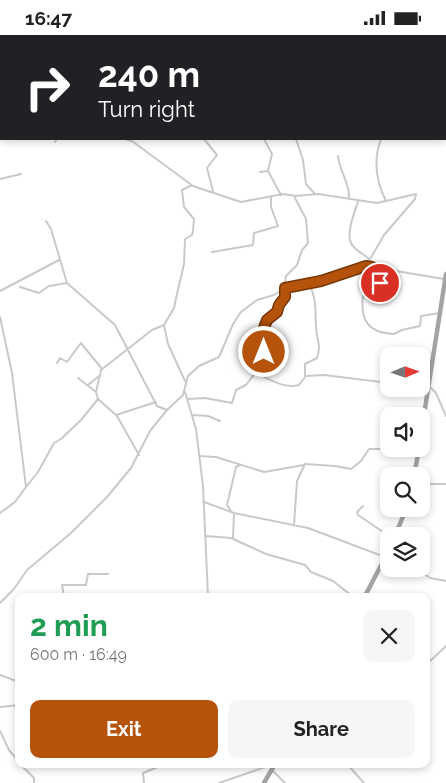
<!DOCTYPE html>
<meta charset="utf-8">
<style>
body{margin:0;font-family:Raleway,sans-serif;background:#f6f6f6;color:#222;height:100vh;display:flex;flex-direction:column;font-size:19px;white-space:nowrap}
*{box-sizing:border-box;margin:0}
p{font-size:16px;color:#767676}
.icon{flex:none;width:28px;height:28px;fill:none;stroke:currentColor;stroke-width:2;stroke-linecap:round;stroke-linejoin:round}
.map{position:relative;flex:1;overflow:hidden}
.drawer{position:absolute;left:15px;top:558px;width:415px;height:175px;display:flex;flex-direction:column;background:#fff;border-radius:10px;box-shadow:0 2px 8px #0003}
.drawer>*{flex:none}
.hud{position:absolute;left:0px;top:0px;width:446px;height:105px;box-shadow:0 2px 8px #0003;background:#202124;color:#fff;overflow:hidden}
.needle{width:32px;rotate:88deg}
.buttons{position:absolute;left:380px;top:312px;display:grid;gap:10px}
.buttons a{display:grid;place-items:center;width:50px;height:50px;border-radius:10px;background:#fff;box-shadow:0 2px 8px #0003;font-size:25px}
.pin{position:absolute;display:grid;place-items:center;width:42px;height:42px;color:#fff;margin:-21px;border:2px solid #fff;border-radius:50%;box-shadow:0 1px 5px #0007}
.me{position:absolute;width:55px;margin:-28px;rotate:0deg;stroke-linejoin:round;filter:drop-shadow(0 0 4px #0008)}
.turn{display:flex;align-items:center;gap:18px;height:105px;padding:0 15px;font-size:22px}
.turn .icon{width:65px;height:65px;stroke-width:2.5}
.turn b{display:block;font-size:35px;line-height:42px}
.round{display:grid;place-items:center;flex:none;width:52px;height:52px;border-radius:10px;background:#f6f6f6}
.summary{display:flex;align-items:center;justify-content:space-between;height:85px;padding:0 15px}
h1{font-size:30px;font-weight:700;line-height:38px;color:#1e9e55}
.action{display:flex;gap:10px;margin-top:auto;padding:10px 15px}
.action a{flex:1;height:58px;border-radius:10px;background:#b45309;color:#fff;font-size:20px;font-weight:700;line-height:58px;text-align:center}
.action a+a{background:#f6f6f6;color:#222}
.status{display:flex;justify-content:space-between;align-items:center;height:35px;padding:0 25px;background:#fff;direction:ltr}
.status svg{height:14px;fill:currentColor}
.map>svg:first-child{display:block}
</style>
<div class="status"><b>16:47</b><svg viewBox="0 0 49 12"><path d="M0 12V9h3v3zM5 12V6h3v6zM10 12V3h3v9zM15 12V0h3v12zM26 1h20v11H26zM47 4h2v5h-2z"/></svg></div>
<div class="map">
<svg width="446" height="748" viewBox="0 0 446 748">
<rect width="100%" height="100%" fill="#fff"/>
<g fill="none" stroke-linecap="round" stroke-linejoin="round">
<!-- street -->
<path stroke="#c9c9c9" stroke-width="2" d="M0,0L1,2
M111,0L112,1
M275,0L276,1
M339,0V1
M43,1L44,0
M155,1V0
M204,1L206,0
M297,1V0
M445,31L446,30
M125,104L132,106L193,151L241,167L283,159L296,161L318,159L377,168L416,159L415,164L384,200L366,231
M204,104L217,120L207,133L213,156
M264,104L272,119L268,136
M296,104L303,125L306,149L315,159
M381,104C373,125 376,146 386,166
M55,107L57,104
M338,121C339,136 350,147 349,163
M260,137L268,136L281,160
M0,144L21,139
M358,166C355,177 346,197 351,208C354,215 364,219 369,224
M46,186L51,194L67,248L115,290L157,371L167,375
M212,217L253,210L254,198L278,191L271,172V162
M372,232L378,249
M389,237L379,249L378,257L363,261C360,285 368,298 394,299L402,295L420,291L421,281L440,278
M20,252L39,258L49,251L67,248
M0,256L59,225
M0,282L12,338L26,452L15,467L0,478
M164,290L168,309L185,346
M57,328L60,323L67,327L81,308L102,334
M421,335L430,338
M256,337L264,317L259,307L267,285L276,278L279,270L285,261L284,254L286,241L297,230L302,215L308,208L306,184L294,161
M305,341V329L317,323C322,308 316,305 316,292C315,276 317,263 309,249
M78,343L96,357L98,364L117,381L139,420
M88,350L99,341
M430,352L436,358L446,381
M96,357L101,335L152,295L164,290L174,273L177,259L184,229L185,204L192,200L193,196L194,184L184,172L182,155L192,150
M185,357L196,394L203,451L208,561
M188,364L205,363L232,368L236,355L246,350L256,337C267,344 286,354 299,350L306,341L324,340L389,348
M116,380L156,367
M192,380L208,381L220,386
M402,414L418,417
M199,421L216,422L264,437L304,430
M26,452L38,437L54,408L61,404L81,385L98,364
M421,453L431,449H446
M204,467L234,478L308,493L385,522
M363,471L357,477L358,480L389,501
M231,476L227,470L236,432L240,430
M294,490L297,446L305,429L335,431L351,434L361,426L369,414H396
M206,501L231,503L266,519L305,530L311,537L333,546L352,561
M233,503L234,478
M389,503V510
M417,534L430,543L446,546
M64,561L62,550H86L88,539H108
M224,561L230,559L237,561
M0,568L14,554L27,535L71,498L107,462L131,433L150,396L167,375L183,360L188,341L199,331L219,322L233,289L241,277L257,265L274,260L286,252L317,247L366,231L444,244
M426,630L446,611
M0,640L19,647
M426,647L429,655L426,661
M0,672L19,670
M0,696L9,715L19,727
M20,729L34,743V748
M347,729L364,748
M272,735L285,748
M144,748L143,738L165,729
M219,748L274,729"/>
<!-- primary -->
<path stroke="#a4a4a4" stroke-width="4.5" d="M430,0L431,1
M445,55L446,58
M421,399L446,239
M414,441L419,414
M395,501L406,474
M365,561L389,515
M264,748L275,729"/>
</g>
<g fill="none" stroke-linecap="round" stroke-linejoin="round">
<!-- route casing -->
<g stroke="#753606" stroke-width="12">
<path id="route" d="M264,317L259,306L267,285L277,277L279,270L285,262V253L321,246L366,231L372,232L379,250L380,248"/>
</g>
<!-- route -->
<use href="#route" stroke="#b45309" stroke-width="9"/>
</g>
</svg>
<div class="buttons">
<a><svg class="needle" viewBox="-14 -14 28 28"><path d="M0-13l5 13h-10z" fill="#e53935"/><path d="M0 13l5-13h-10z" fill="#767676"/></svg></a>
<a><svg class="icon" aria-label="sound" viewBox="0 0 24 24"><path d="M4 9h4l5-4v14l-5-4H4zM17 9q2 3 0 6"/></svg></a>
<a><svg class="icon" aria-label="search" viewBox="0 0 24 24"><circle cx="10" cy="10" r="6"/><path d="M15 15l6 6"/></svg></a>
<a><svg class="icon" aria-label="layers" viewBox="0 0 24 24"><path d="M12 4l9 5-9 5-9-5zM3 14l9 5 9-5"/></svg></a>
</div>
<div class="pin" style="left:380px;top:248px;background:#d93025"><svg class="icon" aria-label="arrive" viewBox="0 0 24 24"><path d="M6 21V4h12l-3 4 3 4H6"/></svg></div>
<svg class="me" style="left:264px;top:317px" viewBox="-20 -20 40 40"><circle r="17" fill="#b45309" stroke="#fff" stroke-width="3"/><path d="M0-11L8 9 0 5-8 9z" fill="#fff"/></svg>
<div class="hud">
<div class="turn"><svg class="icon" aria-label="right" viewBox="0 0 24 24"><path d="M7 20v-9h11M14 6l5 5-5 5"/></svg><div><b>240 m</b>Turn right</div></div>
</div>
<section class="drawer">
<div class="summary"><div><h1>2 min</h1><p>600 m · 16:49</p></div><a class="round"><svg class="icon" aria-label="close" viewBox="0 0 24 24"><path d="M6 6l12 12M18 6L6 18"/></svg></a></div>
<div class="action"><a>Exit</a><a>Share</a></div>
</section>
</div>
